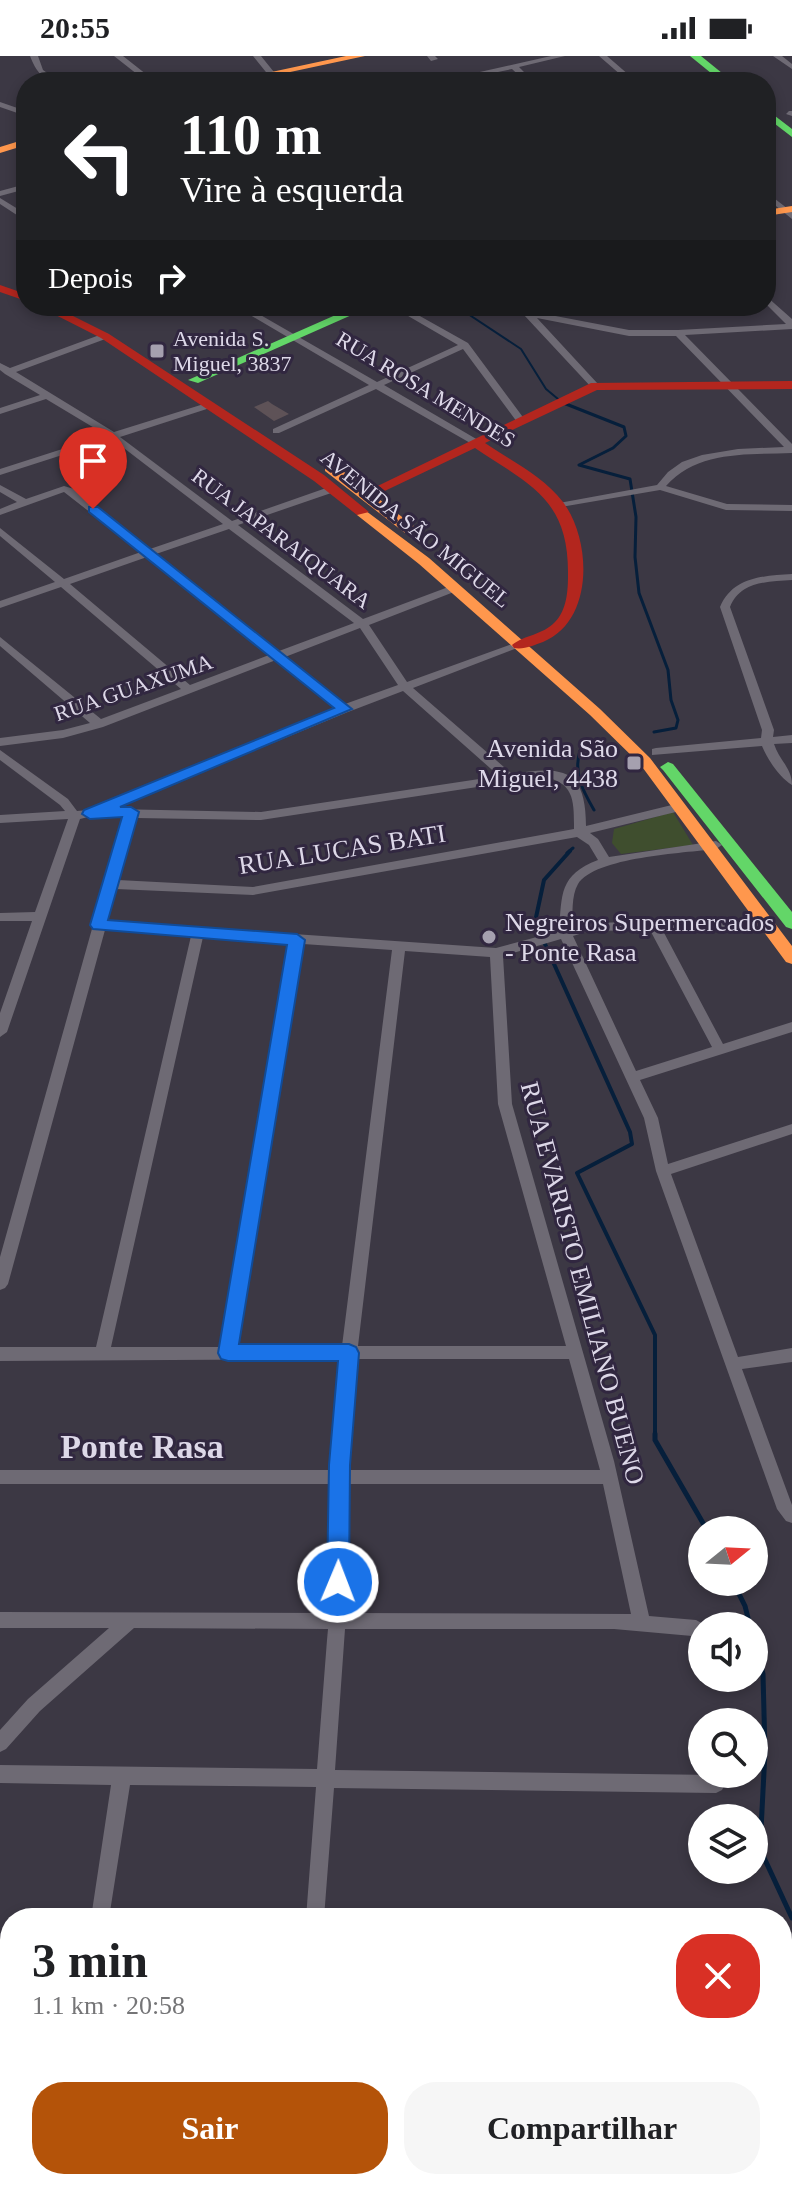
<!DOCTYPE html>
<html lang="pt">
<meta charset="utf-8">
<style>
body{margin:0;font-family:"Times New Roman",serif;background:#f6f6f6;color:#202124;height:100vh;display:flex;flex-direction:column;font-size:30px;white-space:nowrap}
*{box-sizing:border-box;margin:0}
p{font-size:26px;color:#757577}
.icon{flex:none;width:44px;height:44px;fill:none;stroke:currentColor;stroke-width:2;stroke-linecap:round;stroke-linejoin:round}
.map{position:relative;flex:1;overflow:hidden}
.drawer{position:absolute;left:0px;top:1852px;width:792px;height:282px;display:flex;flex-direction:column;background:#fff;border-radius:32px 32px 0 0;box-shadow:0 4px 12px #0003}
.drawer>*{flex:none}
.guide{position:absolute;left:16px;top:16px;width:760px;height:244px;border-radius:32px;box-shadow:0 4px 12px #0003;background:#202124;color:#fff;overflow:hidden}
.needle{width:52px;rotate:72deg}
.buttons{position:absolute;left:688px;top:1460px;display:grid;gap:16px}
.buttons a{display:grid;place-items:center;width:80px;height:80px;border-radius:50%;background:#fff;box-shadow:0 4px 12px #0003;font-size:40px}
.pin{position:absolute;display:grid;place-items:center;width:68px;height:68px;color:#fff;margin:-82px -34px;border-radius:50% 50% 50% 0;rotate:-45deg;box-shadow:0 0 8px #0007}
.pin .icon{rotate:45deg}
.me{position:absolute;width:88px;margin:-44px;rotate:1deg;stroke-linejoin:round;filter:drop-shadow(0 0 6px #0008)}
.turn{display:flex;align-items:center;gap:28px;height:168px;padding:0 32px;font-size:36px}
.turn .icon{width:104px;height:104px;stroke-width:2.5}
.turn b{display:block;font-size:56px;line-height:68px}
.then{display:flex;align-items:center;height:76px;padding:0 32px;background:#0003;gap:16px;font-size:30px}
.round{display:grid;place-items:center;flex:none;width:84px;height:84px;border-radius:32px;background:#f6f6f6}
.overview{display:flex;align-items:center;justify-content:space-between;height:136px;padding:0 32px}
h1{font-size:48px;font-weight:800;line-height:60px}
.cta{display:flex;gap:16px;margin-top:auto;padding:16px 32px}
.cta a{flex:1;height:92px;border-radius:32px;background:#b45309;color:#fff;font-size:32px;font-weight:800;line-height:92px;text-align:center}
.cta a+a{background:#f6f6f6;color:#202124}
.status{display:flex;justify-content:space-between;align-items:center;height:56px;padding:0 40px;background:#fff;direction:ltr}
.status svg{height:22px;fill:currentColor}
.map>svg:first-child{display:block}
</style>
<div class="status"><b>20:55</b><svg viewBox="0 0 49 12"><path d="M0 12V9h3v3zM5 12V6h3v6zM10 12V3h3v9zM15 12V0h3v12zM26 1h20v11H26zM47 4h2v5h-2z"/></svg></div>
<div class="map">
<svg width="792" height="2133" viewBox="0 0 792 2133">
<rect width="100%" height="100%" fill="#3c3844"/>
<!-- green -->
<path fill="#3f4e2e" d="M673,756L693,789L621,798L612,787L614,773Z"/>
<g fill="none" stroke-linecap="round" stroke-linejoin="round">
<!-- stream-far3 -->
<path stroke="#061f3b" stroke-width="2" d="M456,250L521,293L546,333L564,348"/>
<!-- stream-far2 -->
<path stroke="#061f3b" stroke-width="3" d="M561,346L624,371L626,380L613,392L579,409L630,423L636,461L635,501L639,537L668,614L671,644L678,664L676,672L654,676
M594,754C583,735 573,717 580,695L604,686
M567,797L573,792"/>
<!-- stream-far1 -->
<path stroke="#061f3b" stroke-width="4" d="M570,795L544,824L535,866L630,1076L632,1088L577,1117L655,1279V1380"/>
<!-- stream -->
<path stroke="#061f3b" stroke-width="5" d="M655,1378V1384L707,1474
M733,1526L745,1550L750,1570
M754,1584L763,1618L765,1696L760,1793L792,1862"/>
</g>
<!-- building -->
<path fill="#5e5257" d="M268,345L272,348L289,358L274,365L254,351Z"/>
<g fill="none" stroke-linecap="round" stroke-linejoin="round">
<!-- street -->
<path fill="#6e6a74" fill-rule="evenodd" d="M30,0H38L43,14L60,26C43,26 36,15 30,0Z
M114,0H123L156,26H147Z
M253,0H261L282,26H274Z
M427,0H435L438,3L431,5Z
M551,0H565L519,11L534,26H526L512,13L450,26H435Z
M599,0H607L637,26H629Z
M773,0H782L792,8V13Z
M0,46L26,55V60L0,51Z
M789,55H792V60L786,58Z
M26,128V133L0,140V135Z
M766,136L792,156V163L766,142Z
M0,142L26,158V165L0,148Z
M766,240L792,263V273L685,279L792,388V397C748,399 698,394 666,430L727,448L792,449V455L726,454L660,434L555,452L554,450L559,447L657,429L668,416L682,406L702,399L738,393L784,391L676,280H629L537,262L598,328L600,330L595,333L592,332L524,259V254L629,274H678L786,268L766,248Z
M79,250H91L80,256H74V252Z
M235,250H245L377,326L458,289L391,250H402L468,287L525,364L517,366L463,293L384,329L478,384V388H472L376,333L279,377H273V373L369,329Z
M105,277L108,278V282L16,316L114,376L207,347H213V351L120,381L232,465L329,431H337V435L238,469L363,563L451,530H459V534L369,569L407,626L515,587H523L525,589L413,632L512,718C562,710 586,712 586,770L680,747L684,748L686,751L684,754L590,777L598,783L609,801L716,785L722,789L716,793C684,797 595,801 578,828C571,840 573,858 572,871L589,867L770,863L771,866L765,870L662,873L723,988L792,966V976L640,1024L658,1062L668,1108L792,1068V1078L671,1118L738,1301L792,1292V1306L742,1313L792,1449V1467L786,1465L777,1453L656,1115L644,1062L561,883L503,900L512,1048L614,1405L649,1560L696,1564L707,1570H702L701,1584L692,1580L614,1573H345L335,1714L716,1719L722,1722L725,1728L722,1734L716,1737L334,1732L324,1862H306L316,1731L130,1729L109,1862H91L111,1729L0,1727V1709L317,1713L327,1584L328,1573L134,1572L40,1655L6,1693L0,1696V1674L28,1643L109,1572H0V1556L328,1557L331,1428H0V1414H332L341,1303L0,1305V1291H96L191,880L105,874L8,1228L5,1232L0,1234V1201L104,830L103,828L106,825L123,761H105L100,758L80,763L7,976L0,981V957L32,865H0V857L35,856L68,763L0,767V759L65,755L60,749L0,704V694L68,743L77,755L88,754L336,652L276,604L103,671L63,682L0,690V682L63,674L90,667L0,590V581L101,663L181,633L61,531L0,552V545L55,526L0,480V472L64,523L141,496L64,436L0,459V453L17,446L0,436V429L26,443L64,430L74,433L150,493L223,468L112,383L0,419V413L106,379L46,343L0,358V352L40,339L5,318L0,314V307L10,312ZM229,473L354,567L279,595L156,498ZM147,501L269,599L190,629L70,528ZM360,572L398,629L345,648L285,601ZM403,635L499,720L261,756L113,753L348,656ZM543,721C575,726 574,746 574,773L253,831L118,824L136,762L261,764ZM577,781L589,789L598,804C559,819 562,838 559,875L496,892L107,865L116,833L253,839ZM650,874L712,991L636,1015L573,880L589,875ZM203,881L290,887L221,1291H111ZM303,888L392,894L342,1290L237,1291ZM405,895L490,901L498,1048L566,1290H358ZM356,1303H569L600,1414H348ZM348,1428H603L631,1558L345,1557Z
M792,518V524C767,526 741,525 730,551L774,674L773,681L792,679V687L774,688C779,704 792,712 792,729C779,721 768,704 762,690L652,699V693L656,692L761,682L762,674L720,551C733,521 762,520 792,518Z
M792,1876V1896L782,1900V1880Z
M0,1888H10V1908H0Z
M10,2100V2120L0,2121V2101Z
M792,2103V2123L782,2124H781L782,2104Z
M43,2124H64L60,2133H39Z
M267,2124H287L284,2133H264Z
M514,2124H534L535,2133H515Z
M707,2124H727L726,2133H706Z"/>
<!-- fast -->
<path fill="#63d668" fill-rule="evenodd" d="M690,0H701L733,26H722Z
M766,53L792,73V81L766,61Z
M356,250H372L198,327L188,324Z
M668,706L673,708L792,856V873L786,871L663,714L660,711Z"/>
<!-- slow -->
<path fill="#ff974d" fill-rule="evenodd" d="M346,0H365L244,26H225Z
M26,83V89L0,97V91Z
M792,150V156L766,160V154Z
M325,409H335L415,471V477H405L325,415Z
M362,452L429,502L600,653L650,702L792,890V908L786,906L640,708L590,659L419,508L357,459V453Z"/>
<!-- jam -->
<path fill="#b3261e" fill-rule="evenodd" d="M0,229L26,238V245L0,236Z
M38,250H53L109,278L324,419L369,456L357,459L314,425L101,282Z
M792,325V333L597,334L485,387C511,405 543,420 563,446C592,485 594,565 543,586C534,589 524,594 514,592L512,589C524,579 543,579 555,566C567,554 568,534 568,519C569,443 530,429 475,392L372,441L361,438L591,327Z"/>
</g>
<!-- route -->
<path fill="#1a73e8" stroke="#114b97" stroke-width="2" d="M89,451H98L352,653L120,751H131L139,756L108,864L297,878L305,884L239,1288H349L356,1291L359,1297L350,1409L349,1526L345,1533L338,1536L330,1533L327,1526L329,1409L338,1305H228L221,1303L218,1297L287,889L93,873L90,869L122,761L90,763L82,758L84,754L334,652L89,456Z"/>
<!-- markers -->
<g fill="#a5a0af" stroke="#312740" stroke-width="3">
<rect x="149" y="287" width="16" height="16" rx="4"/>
<rect x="626" y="699" width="16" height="16" rx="4"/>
<circle cx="489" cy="881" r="8"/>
</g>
<g text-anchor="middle" stroke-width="6" stroke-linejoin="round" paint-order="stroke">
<!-- far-poi labels -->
<g font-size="22" fill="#ddd8e8" stroke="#312740" text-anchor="start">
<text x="173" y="290">Avenida S.<tspan x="173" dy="25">Miguel, 3837</tspan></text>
</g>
<!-- far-street labels -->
<g font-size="22" fill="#ddd8e8" stroke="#312740">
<text transform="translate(426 333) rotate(31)" y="8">RUA ROSA MENDES</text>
<text transform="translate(416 472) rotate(39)" y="8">AVENIDA SÃO MIGUEL</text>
<text transform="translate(282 482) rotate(37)" y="8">RUA JAPARAIQUARA</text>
<text transform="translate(133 631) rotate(-19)" y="8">RUA GUAXUMA</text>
</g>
<!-- poi labels -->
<g font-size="26" fill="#ddd8e8" stroke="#312740" text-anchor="end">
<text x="618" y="701">Avenida São<tspan x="618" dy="30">Miguel, 4438</tspan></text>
<text x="505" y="875" text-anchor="start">Negreiros Supermercados<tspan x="505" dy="30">- Ponte Rasa</tspan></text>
</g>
<!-- street labels -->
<g font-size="26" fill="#ddd8e8" stroke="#312740">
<text transform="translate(342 793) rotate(-9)" y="9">RUA LUCAS BATI</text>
<text transform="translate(583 1227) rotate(75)" y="9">RUA EVARISTO EMILIANO BUENO</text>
</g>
<!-- district labels -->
<g font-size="34" font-weight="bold" fill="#ddd8e8" stroke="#312740">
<text x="142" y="1402">Ponte Rasa</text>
</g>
</g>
</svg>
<div class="buttons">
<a><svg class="needle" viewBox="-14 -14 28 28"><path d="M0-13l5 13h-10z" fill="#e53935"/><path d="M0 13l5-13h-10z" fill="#757577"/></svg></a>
<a><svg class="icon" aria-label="sound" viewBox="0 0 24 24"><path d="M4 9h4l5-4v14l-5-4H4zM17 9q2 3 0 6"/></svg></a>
<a><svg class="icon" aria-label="search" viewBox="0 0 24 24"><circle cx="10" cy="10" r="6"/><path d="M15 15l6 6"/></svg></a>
<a><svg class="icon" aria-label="layers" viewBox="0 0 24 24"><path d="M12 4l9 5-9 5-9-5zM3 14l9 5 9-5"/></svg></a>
</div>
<div class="pin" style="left:93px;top:453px;background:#d93025"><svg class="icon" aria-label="arrive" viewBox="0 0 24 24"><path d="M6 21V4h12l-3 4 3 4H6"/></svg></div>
<svg class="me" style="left:338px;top:1526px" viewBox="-20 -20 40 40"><circle r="17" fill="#1a73e8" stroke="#fff" stroke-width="3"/><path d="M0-11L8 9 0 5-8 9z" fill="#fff"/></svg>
<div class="guide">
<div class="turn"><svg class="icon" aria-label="left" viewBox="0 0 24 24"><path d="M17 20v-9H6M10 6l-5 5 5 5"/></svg><div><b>110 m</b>Vire à esquerda</div></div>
<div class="then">Depois<svg class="icon" aria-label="right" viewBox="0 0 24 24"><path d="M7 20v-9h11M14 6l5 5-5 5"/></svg></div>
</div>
<section class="drawer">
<div class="overview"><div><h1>3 min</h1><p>1.1 km · 20:58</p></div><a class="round" style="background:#d93025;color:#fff"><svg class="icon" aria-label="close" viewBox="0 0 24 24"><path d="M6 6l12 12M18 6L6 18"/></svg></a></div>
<div class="cta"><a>Sair</a><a>Compartilhar</a></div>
</section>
</div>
